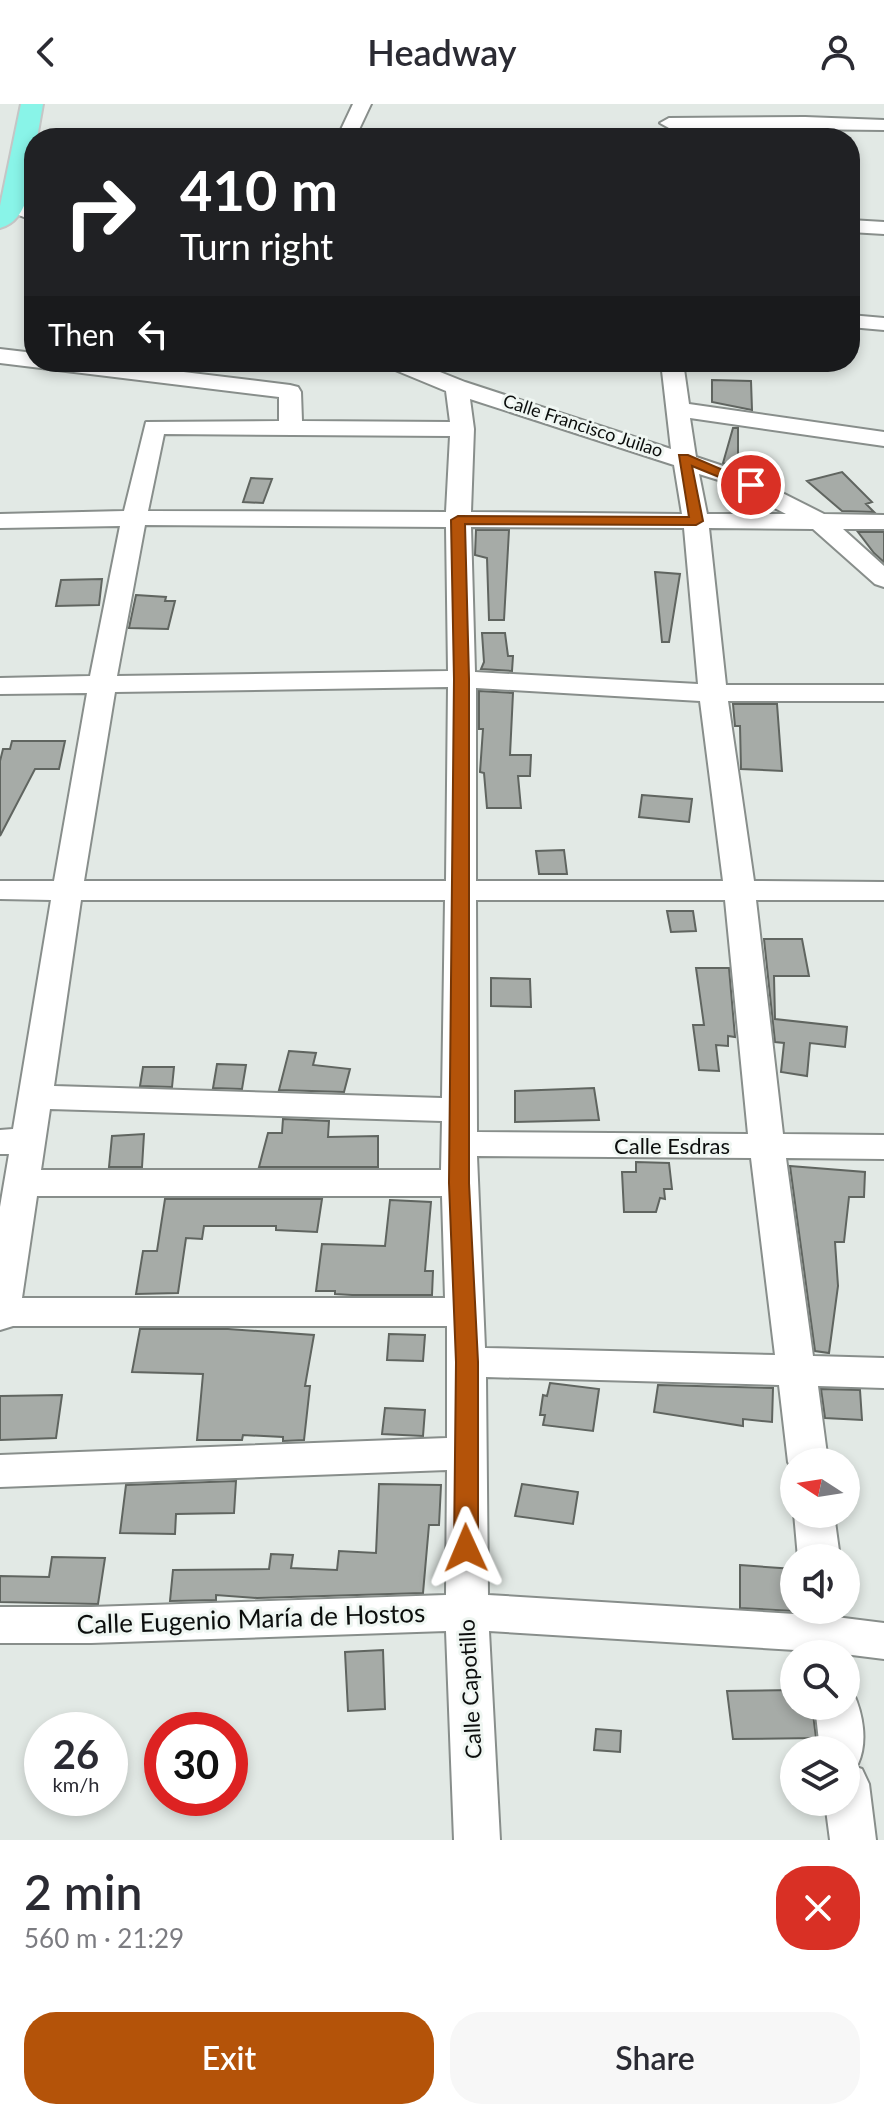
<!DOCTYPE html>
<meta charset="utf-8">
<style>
body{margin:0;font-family:Lato,sans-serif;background:#f7f7f7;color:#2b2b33;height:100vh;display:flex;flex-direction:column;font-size:30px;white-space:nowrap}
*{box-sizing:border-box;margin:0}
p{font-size:26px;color:#7c7c81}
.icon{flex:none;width:44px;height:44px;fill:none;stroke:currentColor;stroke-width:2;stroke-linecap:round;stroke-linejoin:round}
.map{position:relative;height:1736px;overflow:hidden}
.sheet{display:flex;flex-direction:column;background:#fff;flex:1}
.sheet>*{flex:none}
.banner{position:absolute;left:24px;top:24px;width:836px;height:244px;border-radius:32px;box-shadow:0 4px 12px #0003;background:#202124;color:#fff;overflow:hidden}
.needle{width:52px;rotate:282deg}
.tools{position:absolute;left:780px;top:1344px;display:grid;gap:16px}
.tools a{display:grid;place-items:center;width:80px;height:80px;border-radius:50%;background:#fff;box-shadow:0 4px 12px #0003;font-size:40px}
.speed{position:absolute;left:24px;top:1608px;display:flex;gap:16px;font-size:40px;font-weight:700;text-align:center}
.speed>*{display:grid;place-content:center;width:104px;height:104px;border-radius:50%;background:#fff;box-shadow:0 4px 12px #0003;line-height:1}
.speed small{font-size:20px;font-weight:400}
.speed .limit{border:12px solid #d22;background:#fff;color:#111}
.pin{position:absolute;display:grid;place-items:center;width:68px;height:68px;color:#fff;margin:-34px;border:4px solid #fff;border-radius:50%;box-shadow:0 2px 8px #0007}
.me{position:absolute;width:88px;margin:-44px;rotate:359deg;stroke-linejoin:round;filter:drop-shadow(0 0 6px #0008)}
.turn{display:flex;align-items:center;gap:28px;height:168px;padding:0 24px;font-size:36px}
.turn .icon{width:104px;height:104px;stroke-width:2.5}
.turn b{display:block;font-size:56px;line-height:68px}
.then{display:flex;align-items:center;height:76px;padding:0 24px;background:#0003;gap:16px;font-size:30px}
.round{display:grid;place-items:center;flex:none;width:84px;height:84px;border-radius:32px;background:#f7f7f7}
.headline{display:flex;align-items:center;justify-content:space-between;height:136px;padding:0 24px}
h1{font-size:48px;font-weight:600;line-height:60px}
.action{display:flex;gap:16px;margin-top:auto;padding:16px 24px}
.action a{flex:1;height:92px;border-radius:32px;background:#b45309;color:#fff;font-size:32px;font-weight:600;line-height:92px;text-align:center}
.action a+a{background:#f7f7f7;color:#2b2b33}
header{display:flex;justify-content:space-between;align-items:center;height:104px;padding:0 24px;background:#fff;font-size:36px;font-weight:600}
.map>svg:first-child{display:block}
</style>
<header><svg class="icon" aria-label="back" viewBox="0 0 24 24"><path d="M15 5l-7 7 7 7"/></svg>Headway<svg class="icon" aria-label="person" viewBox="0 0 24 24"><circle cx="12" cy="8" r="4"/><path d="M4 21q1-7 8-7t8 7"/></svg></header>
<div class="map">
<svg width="884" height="1736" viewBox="0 0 884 1736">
<rect width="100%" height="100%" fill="#e2e9e5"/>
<!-- building -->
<path fill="#a6aba7" stroke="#606560" stroke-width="2" d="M712,276L751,277L752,306L712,298Z
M733,324H738V364L723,359Z
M842,368L872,398L866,400L874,408L842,407L807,377Z
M251,374L272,375L263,399L243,398Z
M476,426H509L504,516H489L487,454L475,451Z
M858,428H884V458L874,449Z
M655,468L680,470L669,538H662Z
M102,475L99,501L56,502L61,476Z
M136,491L166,493L165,497H175L168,525L129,524Z
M482,529H505L508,552H513L512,567L481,565L484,558Z
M479,587L513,589L510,651H531L530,672H518L521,704H487L484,669L480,668L483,625H479Z
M733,600H777L782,667L741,665L740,622H735Z
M12,637H65L59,665H35L0,732V657L3,645H10Z
M642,691L692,695L689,718L639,713Z
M564,746L567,770H539L536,747Z
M667,807H693L696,827L671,828Z
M764,835H802L809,872H774L775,915L847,923L845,943L810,939L807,972L781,968L784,939L775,938Z
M696,864H729L735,933L728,932V942L716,941L719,967L699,966L693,921H704Z
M491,874L530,875L531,903L491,902Z
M289,947L316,949L313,961L350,965L344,988L279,986Z
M217,960L246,961L242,985L213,984Z
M143,963H174L172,983L140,982Z
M594,984L599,1016L515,1018V987Z
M283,1015L329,1017L328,1033L378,1032V1063H259L268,1029H282Z
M144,1030L142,1063H109L112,1032Z
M636,1058L669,1059L672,1085H664L665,1095L660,1094L656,1108H624L622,1068H636Z
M790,1062L865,1068L864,1093H849L844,1138H835L838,1182L829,1249L815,1247Z
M165,1095H322L317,1128L276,1126V1122H204L202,1135L186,1134L178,1189L136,1190L143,1147H157Z
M390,1096L431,1098L425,1167H433L432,1191H352L335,1190V1187H316L322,1140L385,1142Z
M140,1225H228L314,1231L305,1282H310L304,1336L283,1337V1333L243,1331L242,1336H197L203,1270L132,1268Z
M389,1230L425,1231L423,1257L387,1256Z
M550,1279L599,1285L593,1327L543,1321L545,1311H540L543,1291L547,1292Z
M658,1281L773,1284L772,1318L743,1315V1322L654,1308Z
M821,1285L860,1286L862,1316L825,1314Z
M62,1291L56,1334L0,1336V1292Z
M385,1304L425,1306L423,1332L382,1330Z
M236,1377L234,1409L176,1410L175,1430L120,1429L126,1381Z
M379,1380L441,1381L439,1421H429L423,1489L257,1494L216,1491V1496L170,1497L173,1466L269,1465L271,1450L293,1451L291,1464L337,1466L339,1447L376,1449Z
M522,1380L578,1388L573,1420L515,1412Z
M52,1453L105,1454L98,1500L0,1498V1472L49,1473Z
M740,1461L794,1465V1507L740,1504Z
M383,1546L385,1605L348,1607L345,1548Z
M794,1586V1602H812L816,1634L733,1635L727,1587Z
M596,1625L621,1627L620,1648L594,1646Z"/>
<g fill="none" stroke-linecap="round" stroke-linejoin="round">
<!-- minor casing -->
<g stroke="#888e8b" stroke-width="4">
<path id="minor" d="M353,0H371L355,34H337Z
M805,13L884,16V26L669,24L660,19L669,14Z
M13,96L34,104V117L6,106L3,102Z
M850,116L884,118V130L850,128Z
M850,211L884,214V226L850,223Z
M0,245L34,249V258H101L290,281L298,283L301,288L302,317L450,318L446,287L388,263L385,258H415L465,278L671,345L661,258H683L689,300L884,328V342L690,314L696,353L741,368L824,410L884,411V425H843L884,462V483L875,480L813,425L709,424L726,581H884V597H728L754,777L884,778V796H756L783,1030L884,1031V1055L786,1054L813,1252L884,1254V1284L818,1282L828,1358H794V1369L788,1358L779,1281L486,1273L488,1491L828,1512L884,1519V1555L828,1548L489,1527L500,1736H454L446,1527L91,1539H0V1503H91L446,1491L447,1366L0,1383V1351L447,1334V1222H13L0,1226V1103L9,1050H0V1026L13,1025L51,796L0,795V777H54L87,589L0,590V574L90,572L120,422L0,424V410L124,407L146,318L279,317V293L0,259ZM470,295L674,361L682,410L471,408L474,325ZM164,330L450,332L446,408L148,407ZM699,370L725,378L786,410H707ZM145,421L446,423L448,567L117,572ZM471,423L684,424L698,580L475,568ZM448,583L446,777H84L115,588ZM476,584L700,597L723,777H476ZM81,796H445L442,994L54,982ZM476,796H725L748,1030L477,1028ZM50,1005L442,1017L441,1066H41ZM477,1052L751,1054L775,1251L485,1244ZM37,1092H442L445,1194H22Z
M794,1409L834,1410L840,1454H798Z
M846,1586L853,1588C863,1610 868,1638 858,1660L853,1662L862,1665L869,1680L876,1736H830L825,1698H846V1646H820L815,1602H846Z"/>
</g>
<!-- major casing -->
<g stroke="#c5c5c5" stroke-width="4">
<path id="major" d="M21,0H43L37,34H34C34,62 33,116 0,124V102Z"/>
</g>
<!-- minor -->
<use href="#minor" fill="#fff" fill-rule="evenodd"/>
<!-- major -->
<use href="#major" fill="#89f4e8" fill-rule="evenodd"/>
</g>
<!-- route -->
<path fill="#b45309" stroke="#753606" stroke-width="2" d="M679,351H688L758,381L746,384L692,362L703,417L696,421L465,420L469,575V1079L478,1258V1444L474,1451L466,1454L457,1451L454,1444L456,1258L449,1079L454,575L451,416L458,412L689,413Z"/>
<g text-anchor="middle" stroke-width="6" stroke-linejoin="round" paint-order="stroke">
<!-- far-street labels -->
<g font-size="18" fill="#0c0e0d" stroke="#eff6f2">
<text transform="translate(583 322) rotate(18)" y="6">Calle Francisco Juilao</text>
</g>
<!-- street labels -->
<g font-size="22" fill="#0c0e0d" stroke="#eff6f2">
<text x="672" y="1050">Calle Esdras</text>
<text transform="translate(470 1585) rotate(-93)" y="8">Calle Capotillo</text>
</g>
<!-- near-street labels -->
<g font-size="26" fill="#0c0e0d" stroke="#eff6f2">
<text transform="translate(251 1515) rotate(-2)" y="9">Calle Eugenio María de Hostos</text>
</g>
</g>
</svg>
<div class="tools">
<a><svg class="needle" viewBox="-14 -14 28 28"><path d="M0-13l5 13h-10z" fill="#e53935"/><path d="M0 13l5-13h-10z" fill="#7c7c81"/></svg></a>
<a><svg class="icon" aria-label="sound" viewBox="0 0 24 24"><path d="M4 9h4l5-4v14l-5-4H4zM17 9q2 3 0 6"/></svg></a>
<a><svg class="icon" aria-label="search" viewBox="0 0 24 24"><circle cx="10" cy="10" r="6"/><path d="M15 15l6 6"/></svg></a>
<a><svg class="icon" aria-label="layers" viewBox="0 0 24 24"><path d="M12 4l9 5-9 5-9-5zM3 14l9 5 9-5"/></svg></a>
</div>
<div class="speed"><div>26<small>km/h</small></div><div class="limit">30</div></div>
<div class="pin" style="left:751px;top:381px;background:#d93025"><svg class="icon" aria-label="arrive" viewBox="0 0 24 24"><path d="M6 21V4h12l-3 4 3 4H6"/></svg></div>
<svg class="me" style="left:466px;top:1444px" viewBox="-20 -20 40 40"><path d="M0-17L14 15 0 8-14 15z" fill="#b45309" stroke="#fff" stroke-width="4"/></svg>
<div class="banner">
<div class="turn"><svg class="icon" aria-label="right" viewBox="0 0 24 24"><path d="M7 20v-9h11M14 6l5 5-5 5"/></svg><div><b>410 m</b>Turn right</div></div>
<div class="then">Then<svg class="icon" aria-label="left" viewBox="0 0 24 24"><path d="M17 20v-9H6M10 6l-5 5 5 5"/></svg></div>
</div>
</div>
<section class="sheet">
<div class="headline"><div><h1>2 min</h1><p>560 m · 21:29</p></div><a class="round" style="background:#d93025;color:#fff"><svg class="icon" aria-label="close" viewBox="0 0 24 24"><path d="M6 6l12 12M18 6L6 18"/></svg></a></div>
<div class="action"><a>Exit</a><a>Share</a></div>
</section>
